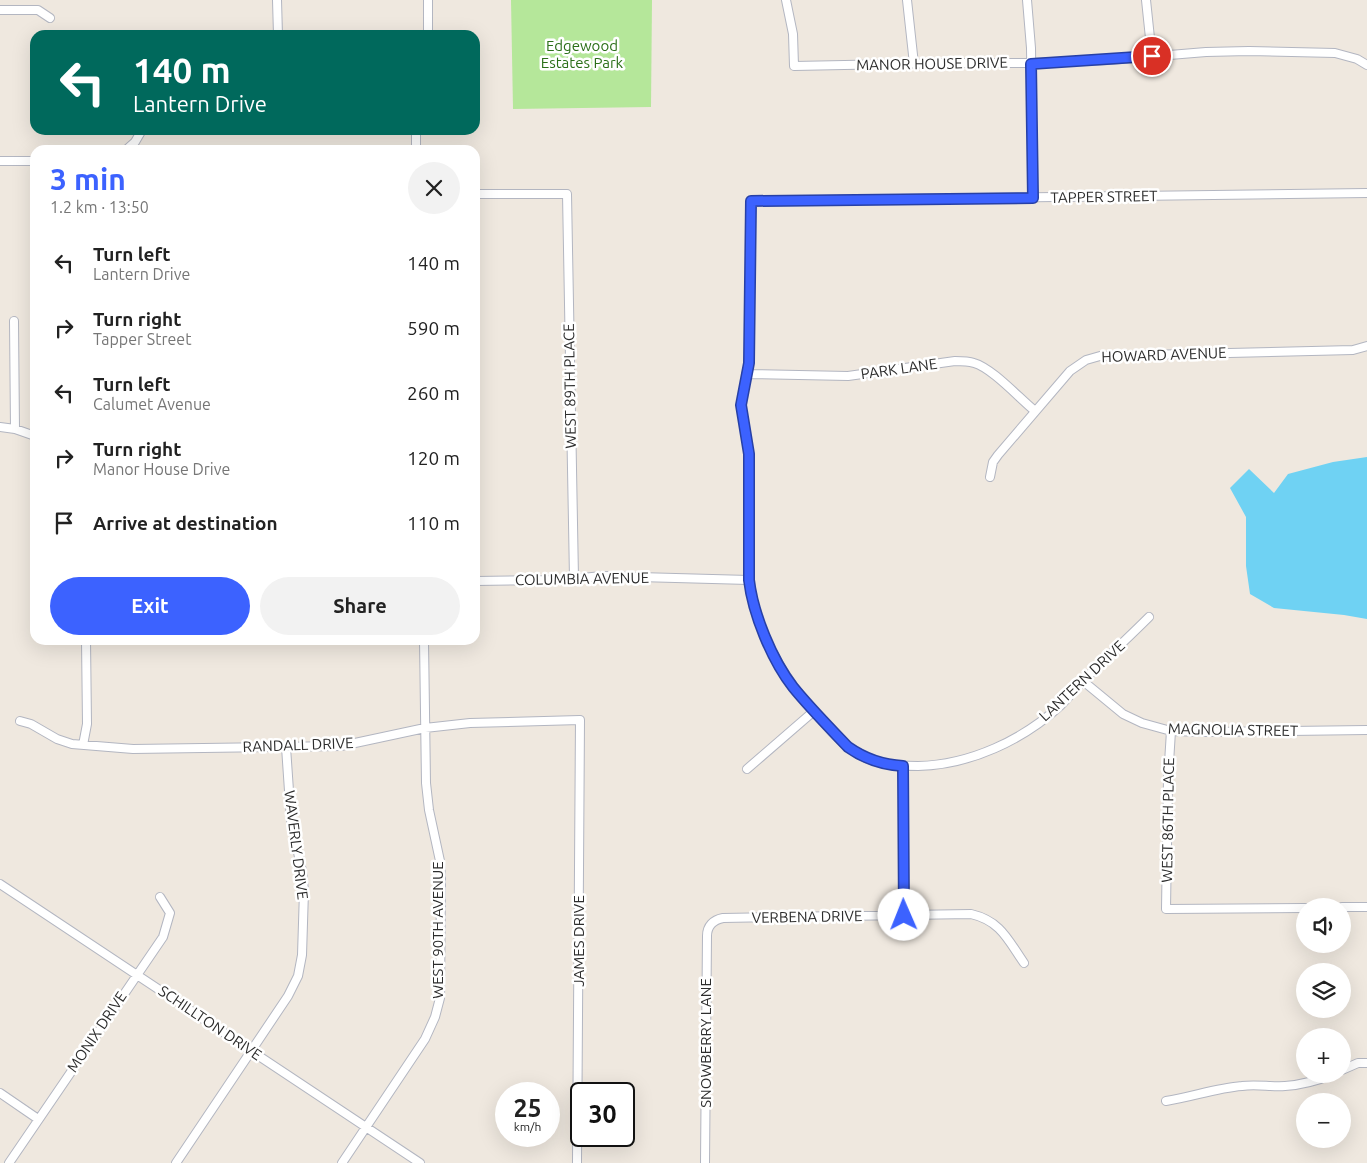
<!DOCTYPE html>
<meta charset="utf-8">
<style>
body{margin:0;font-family:Ubuntu,sans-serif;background:#f2f2f2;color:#222;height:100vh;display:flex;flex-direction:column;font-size:19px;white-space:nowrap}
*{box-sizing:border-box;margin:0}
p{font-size:16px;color:#767676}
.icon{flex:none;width:28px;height:28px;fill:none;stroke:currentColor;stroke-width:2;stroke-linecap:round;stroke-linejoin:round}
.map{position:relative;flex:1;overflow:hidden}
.sheet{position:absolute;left:30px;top:145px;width:450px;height:500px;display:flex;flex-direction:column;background:#fff;border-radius:15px;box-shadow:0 5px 20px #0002}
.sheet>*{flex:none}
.hud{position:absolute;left:30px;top:30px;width:450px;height:105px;border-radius:15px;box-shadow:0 5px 20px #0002;background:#00695c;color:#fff;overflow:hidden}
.fabs{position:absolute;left:1296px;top:898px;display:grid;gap:10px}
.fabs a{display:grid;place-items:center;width:55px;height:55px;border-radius:50%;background:#fff;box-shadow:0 5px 20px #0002;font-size:25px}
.speed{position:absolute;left:495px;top:1082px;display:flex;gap:10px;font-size:25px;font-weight:700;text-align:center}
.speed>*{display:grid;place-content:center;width:65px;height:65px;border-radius:50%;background:#fff;box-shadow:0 5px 20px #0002;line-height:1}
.speed small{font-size:12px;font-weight:400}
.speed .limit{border:2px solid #111;border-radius:8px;background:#fff;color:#111}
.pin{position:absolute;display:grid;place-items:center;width:42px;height:42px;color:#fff;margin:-21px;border:2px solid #fff;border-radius:50%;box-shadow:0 1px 5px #0007}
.me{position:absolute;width:55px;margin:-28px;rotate:359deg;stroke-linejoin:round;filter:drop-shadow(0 0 4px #0008)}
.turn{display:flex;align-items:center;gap:18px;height:105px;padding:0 20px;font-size:22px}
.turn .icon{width:65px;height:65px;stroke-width:2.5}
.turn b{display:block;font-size:35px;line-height:42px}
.round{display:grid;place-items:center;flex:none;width:52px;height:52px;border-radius:26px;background:#f2f2f2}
.headline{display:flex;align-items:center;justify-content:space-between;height:85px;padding:0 20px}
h1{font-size:30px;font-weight:600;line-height:38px;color:#3c62ff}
.button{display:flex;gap:10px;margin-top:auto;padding:10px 20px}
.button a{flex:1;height:58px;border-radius:30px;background:#3c62ff;color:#fff;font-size:20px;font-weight:600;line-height:58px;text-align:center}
.button a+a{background:#f2f2f2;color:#222}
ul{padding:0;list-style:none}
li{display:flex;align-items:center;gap:15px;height:65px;padding:0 20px}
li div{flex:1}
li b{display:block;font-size:19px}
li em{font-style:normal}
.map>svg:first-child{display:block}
</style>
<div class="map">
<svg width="1367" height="1163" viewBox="0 0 1367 1163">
<rect width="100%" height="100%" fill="#efe8df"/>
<!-- green -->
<path fill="#b5e79a" d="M511,0H652L651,107L513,109Z"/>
<!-- water -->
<path fill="#6fd2f3" d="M1367,457V619L1344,615L1274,608L1250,594L1246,566V517L1230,488L1249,469L1274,493L1288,474L1333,462Z"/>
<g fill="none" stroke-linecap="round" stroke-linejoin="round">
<!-- street casing -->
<g stroke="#b3b6c1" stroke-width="10">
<path id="street" d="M277,0L278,35
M428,0V35
M786,0L793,34L794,66L945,63H1031L1109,60L1206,52L1249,51L1335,53L1357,59L1367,65
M907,0L914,64
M1027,0L1031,48L1033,198
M1146,0L1152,57
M0,10H38L50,18
M416,130V150
M126,150L135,142L142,130
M0,161H35
M475,194H567L574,578
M14,321L15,429
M746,374L848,376L955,361C961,361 968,361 974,363C992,368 1019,398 1035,411
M0,427L15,429L35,436
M990,477L993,462L998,455L1070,371L1086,360L1100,356L1353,350L1367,346
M475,581L562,580L602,576L749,580
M1149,617C1128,638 1105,659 1084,680C1076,688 1069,697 1061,705C1023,740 970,765 918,766C893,766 870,764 850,749C838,740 828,727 818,716C784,679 755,631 749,580V454L741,405L749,363L751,201L1367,193
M1083,681L1123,714L1142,723L1171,731L1204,732L1367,730
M20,721L31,724L57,739L72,744L133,749L341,746L425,728L470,723L580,720L577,1163
M1171,731L1168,779L1166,909L1305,908
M83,745L87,724L86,640
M903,766L904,915
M747,769L814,711
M0,884L420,1163
M1342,907H1367
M1342,1070L1358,1063H1367
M0,1093L38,1119
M1166,1101C1192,1097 1216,1088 1242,1086C1256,1084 1271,1087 1285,1086C1301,1085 1319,1080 1334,1074
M9,1163L163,937L170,913L160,897
M176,1163L288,996L298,976L302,955L304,891L302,871L291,820L286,747
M342,1163L425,1039L435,1017L440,998L441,879L440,861L429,810L426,783L424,640
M705,1163L707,936C707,926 713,920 723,918L971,914C1001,921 1008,940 1024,963"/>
</g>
<!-- street -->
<use href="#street" stroke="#fff" stroke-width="8"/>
</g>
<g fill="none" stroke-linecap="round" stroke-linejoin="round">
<!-- route casing -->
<g stroke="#2740a6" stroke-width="12">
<path id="route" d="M904,915L903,766C882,765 865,759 848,747C829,727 810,708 793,687C772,660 753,614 749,580V454L741,405L749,363L751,201L1033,198L1031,64L1152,56"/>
</g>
<!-- route -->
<use href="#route" stroke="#3c62ff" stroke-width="9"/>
</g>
<g text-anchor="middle" stroke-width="5" stroke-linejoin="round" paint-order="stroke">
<!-- park labels -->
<g font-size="15" fill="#2b6f18" stroke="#fff">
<text x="582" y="51">Edgewood<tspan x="582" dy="17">Estates Park</tspan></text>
</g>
<!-- street labels -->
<g font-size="15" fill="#2d2d2d" stroke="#fff">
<text transform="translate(932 64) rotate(-1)" y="5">MANOR HOUSE DRIVE</text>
<text transform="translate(1104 197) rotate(-1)" y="5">TAPPER STREET</text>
<text transform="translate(1164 355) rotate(-2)" y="5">HOWARD AVENUE</text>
<text transform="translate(899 369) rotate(-8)" y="5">PARK LANE</text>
<text transform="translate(570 386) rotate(-91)" y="5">WEST 89TH PLACE</text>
<text transform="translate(582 579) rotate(-1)" y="5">COLUMBIA AVENUE</text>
<text transform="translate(1082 681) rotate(-43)" y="5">LANTERN DRIVE</text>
<text transform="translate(1233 730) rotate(1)" y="5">MAGNOLIA STREET</text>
<text transform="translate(298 745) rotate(-2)" y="5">RANDALL DRIVE</text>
<text transform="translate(1168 820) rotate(-89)" y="5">WEST 86TH PLACE</text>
<text transform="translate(296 845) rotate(83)" y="5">WAVERLY DRIVE</text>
<text transform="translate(807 917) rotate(-1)" y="5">VERBENA DRIVE</text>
<text transform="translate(438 930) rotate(-90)" y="5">WEST 90TH AVENUE</text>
<text transform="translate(579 941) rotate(-90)" y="5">JAMES DRIVE</text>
<text transform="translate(210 1023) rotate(34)" y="5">SCHILLTON DRIVE</text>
<text transform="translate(97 1032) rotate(-56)" y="5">MONIX DRIVE</text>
<text transform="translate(706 1043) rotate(-90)" y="5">SNOWBERRY LANE</text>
</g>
</g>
</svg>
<div class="fabs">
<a><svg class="icon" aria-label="sound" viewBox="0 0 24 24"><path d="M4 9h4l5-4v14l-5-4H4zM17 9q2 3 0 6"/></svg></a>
<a><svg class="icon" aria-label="layers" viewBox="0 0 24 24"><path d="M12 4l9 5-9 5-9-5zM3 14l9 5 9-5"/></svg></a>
<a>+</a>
<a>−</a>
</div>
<div class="speed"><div>25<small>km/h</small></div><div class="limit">30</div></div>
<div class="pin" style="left:1152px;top:56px;background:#d93025"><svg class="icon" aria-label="arrive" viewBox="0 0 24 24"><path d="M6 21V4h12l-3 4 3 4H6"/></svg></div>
<svg class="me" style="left:904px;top:915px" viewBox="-20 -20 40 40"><circle r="19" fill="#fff"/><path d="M0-13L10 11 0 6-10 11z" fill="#3c62ff"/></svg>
<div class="hud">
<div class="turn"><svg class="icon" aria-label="left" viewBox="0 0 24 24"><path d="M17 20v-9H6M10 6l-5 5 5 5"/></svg><div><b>140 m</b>Lantern Drive</div></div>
</div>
<section class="sheet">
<div class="headline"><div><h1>3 min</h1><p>1.2 km · 13:50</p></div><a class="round"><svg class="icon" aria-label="close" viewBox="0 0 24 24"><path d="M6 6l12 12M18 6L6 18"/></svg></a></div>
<ul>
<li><svg class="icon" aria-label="left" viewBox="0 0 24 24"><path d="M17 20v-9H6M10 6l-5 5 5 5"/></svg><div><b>Turn left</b><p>Lantern Drive</p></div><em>140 m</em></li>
<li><svg class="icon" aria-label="right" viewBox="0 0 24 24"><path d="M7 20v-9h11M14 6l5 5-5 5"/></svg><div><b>Turn right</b><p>Tapper Street</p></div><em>590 m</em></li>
<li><svg class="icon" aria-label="left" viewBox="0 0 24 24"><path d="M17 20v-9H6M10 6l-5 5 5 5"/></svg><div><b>Turn left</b><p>Calumet Avenue</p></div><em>260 m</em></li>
<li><svg class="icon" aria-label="right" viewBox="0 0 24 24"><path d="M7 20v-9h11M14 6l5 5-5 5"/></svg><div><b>Turn right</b><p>Manor House Drive</p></div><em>120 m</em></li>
<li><svg class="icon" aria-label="arrive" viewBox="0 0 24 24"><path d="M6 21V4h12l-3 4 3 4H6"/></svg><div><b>Arrive at destination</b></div><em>110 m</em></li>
</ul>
<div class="button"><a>Exit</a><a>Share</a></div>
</section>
</div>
